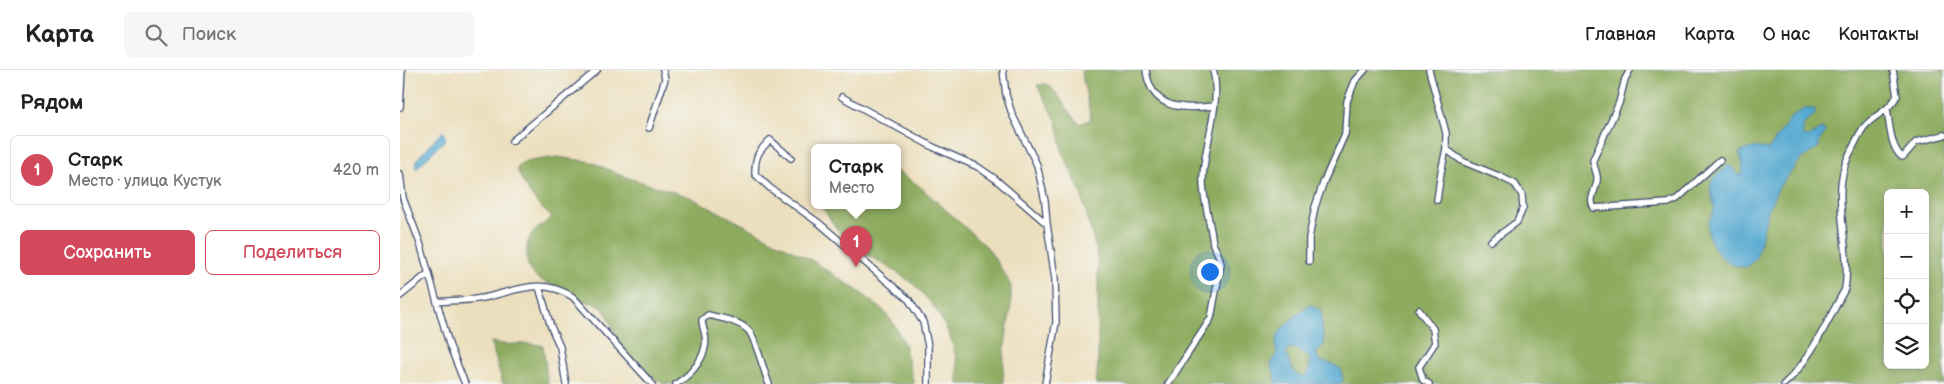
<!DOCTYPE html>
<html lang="ru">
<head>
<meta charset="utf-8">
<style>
	:root { --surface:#fff; --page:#f6f6f6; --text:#222; --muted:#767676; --line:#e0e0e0; --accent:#d1495b }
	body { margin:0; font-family:"Balsamiq Sans",sans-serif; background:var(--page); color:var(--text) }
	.controls { position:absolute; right:15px; bottom:15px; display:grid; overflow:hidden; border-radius:8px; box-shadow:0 2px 8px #0003 }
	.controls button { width:45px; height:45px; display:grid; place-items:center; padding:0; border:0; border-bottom:1px solid var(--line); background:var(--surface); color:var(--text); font:25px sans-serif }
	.you { position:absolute; left:809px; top:201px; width:18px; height:18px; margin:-12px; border:4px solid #fff; border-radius:50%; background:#1a73e8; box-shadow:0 0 0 8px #1a73e833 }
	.badge { display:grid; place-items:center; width:32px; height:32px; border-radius:50%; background:var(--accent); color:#fff; font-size:16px; font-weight:700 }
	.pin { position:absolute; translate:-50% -41px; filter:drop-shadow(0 1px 2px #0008) }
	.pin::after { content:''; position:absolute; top:26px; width:18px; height:15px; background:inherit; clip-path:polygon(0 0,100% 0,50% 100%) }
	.popup { position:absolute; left:411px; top:74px; width:90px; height:65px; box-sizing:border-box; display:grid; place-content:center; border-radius:8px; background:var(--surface); filter:drop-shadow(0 1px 4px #0005); font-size:16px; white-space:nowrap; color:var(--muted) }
	.popup b { font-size:19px; color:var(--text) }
	.popup::after { content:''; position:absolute; left:50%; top:100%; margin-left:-10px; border:10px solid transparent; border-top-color:var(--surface) }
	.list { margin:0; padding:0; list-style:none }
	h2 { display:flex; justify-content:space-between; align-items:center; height:65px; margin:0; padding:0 20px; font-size:21px }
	h2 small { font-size:16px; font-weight:400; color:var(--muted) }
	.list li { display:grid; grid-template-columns:32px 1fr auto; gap:15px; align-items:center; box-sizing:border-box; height:70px; margin:0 10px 10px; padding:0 10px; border:1px solid var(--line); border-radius:8px }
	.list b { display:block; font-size:19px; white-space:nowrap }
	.list p { margin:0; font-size:16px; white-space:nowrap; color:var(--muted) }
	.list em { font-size:16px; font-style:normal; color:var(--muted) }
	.actions { display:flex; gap:10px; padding:15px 20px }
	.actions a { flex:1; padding:11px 0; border:1px solid var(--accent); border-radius:8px; text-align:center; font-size:18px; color:var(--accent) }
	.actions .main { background:var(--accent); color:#fff }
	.icon { flex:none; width:28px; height:28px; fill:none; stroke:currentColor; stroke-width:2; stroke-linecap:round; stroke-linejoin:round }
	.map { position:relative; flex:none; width:1544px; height:314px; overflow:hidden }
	header { display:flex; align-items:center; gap:30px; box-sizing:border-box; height:70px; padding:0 25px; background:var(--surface); border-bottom:1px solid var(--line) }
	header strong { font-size:24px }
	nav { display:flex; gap:28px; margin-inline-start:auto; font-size:18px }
	.search { width:350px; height:45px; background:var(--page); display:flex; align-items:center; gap:12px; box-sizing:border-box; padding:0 18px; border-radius:8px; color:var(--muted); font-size:19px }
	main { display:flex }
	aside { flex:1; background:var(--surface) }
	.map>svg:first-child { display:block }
	.forest { fill:#8eac5e; stroke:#546e5e; fill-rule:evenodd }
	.water { fill:#54a9d0; stroke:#386c97; fill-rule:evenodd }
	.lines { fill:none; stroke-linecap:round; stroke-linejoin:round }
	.street-casing { stroke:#3a496c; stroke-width:8 }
	.street { stroke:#fff; stroke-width:5.5 }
</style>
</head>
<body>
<header>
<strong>Карта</strong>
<div class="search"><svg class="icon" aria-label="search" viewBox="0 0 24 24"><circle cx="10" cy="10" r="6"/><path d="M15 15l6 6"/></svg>Поиск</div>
<nav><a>Главная</a><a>Карта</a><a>О нас</a><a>Контакты</a></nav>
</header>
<main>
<aside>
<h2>Рядом<small></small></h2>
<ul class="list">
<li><span class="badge">1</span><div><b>Старк</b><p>Место · улица Кустук</p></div><em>420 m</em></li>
</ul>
<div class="actions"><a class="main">Сохранить</a><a>Поделиться</a></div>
</aside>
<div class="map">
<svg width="1544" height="314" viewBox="0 0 1544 314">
	<rect width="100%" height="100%" fill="#f6f6f2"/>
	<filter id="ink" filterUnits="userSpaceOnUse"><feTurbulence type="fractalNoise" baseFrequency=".02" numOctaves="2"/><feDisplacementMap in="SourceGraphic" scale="10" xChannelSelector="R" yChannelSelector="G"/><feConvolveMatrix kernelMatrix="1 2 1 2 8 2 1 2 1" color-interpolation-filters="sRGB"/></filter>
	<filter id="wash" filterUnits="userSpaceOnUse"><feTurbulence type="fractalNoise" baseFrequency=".0096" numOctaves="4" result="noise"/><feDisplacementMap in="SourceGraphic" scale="20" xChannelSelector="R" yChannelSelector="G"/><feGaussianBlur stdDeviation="1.12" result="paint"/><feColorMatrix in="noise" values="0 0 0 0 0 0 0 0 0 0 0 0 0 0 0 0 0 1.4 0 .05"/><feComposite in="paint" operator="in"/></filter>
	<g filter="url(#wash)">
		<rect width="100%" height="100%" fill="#ecdfbd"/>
		<!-- forest -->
		<path class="forest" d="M681,0H1544V314H696L698,292V197L696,179L681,123L663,84L657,52L637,15L647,14C661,25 667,41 680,54L691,49ZM1488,123H1525V295H1488Z
			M157,87L192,92L222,106L290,127L413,191L461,223L483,240L494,254L504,274L514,314H263C258,309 252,310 247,305C238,297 229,286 222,276C213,265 212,249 203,239C197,233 189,233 182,230C177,228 174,224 169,222C151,212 126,212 127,186C127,177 127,171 132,164C138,157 146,153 152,147C137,136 124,117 117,99L123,92Z
			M497,101L518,115L587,177L607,208L611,217V235L604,282L603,314H558C560,275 539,234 508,210C491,197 470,188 453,175C439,164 430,150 422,136H497Z
			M91,272C108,277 126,271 143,276L148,314H103Z"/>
		<!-- water -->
		<path class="water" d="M1404,39H1414L1416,43L1403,55V66L1408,67L1421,59L1426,61L1419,72V77L1401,89L1379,117L1369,137L1356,188L1347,197C1328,199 1307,176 1308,157C1308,151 1313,145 1314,139C1315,130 1308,121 1311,113C1313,106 1322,102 1327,96H1333L1337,105L1342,104L1343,95L1339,83C1349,77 1358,77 1369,79L1391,47Z
			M43,61L46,69L16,99L17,89Z
			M910,235L922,241L921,247L924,275L916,283L920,291L932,294L941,299L943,311L938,314H877L871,293L877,283C869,262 896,246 910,235ZM889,278L897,279L910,288V295L907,305L901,307L894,302L886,285Z"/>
	</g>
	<g filter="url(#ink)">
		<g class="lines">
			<defs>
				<path id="street" d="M603,0L606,25L612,44L637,95L645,131L647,154
					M746,0C751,39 781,40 814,36
					M1029,0L1046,63V79L1041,102L1037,130
					M1230,0L1225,9L1219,33L1193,90C1194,97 1196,101 1197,106C1199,117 1187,128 1194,138L1268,133L1277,129L1320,90
					M442,27L533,77L578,97L594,108L647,154L655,209L656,252L645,314
					M0,37L2,0
					M1487,40C1490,55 1490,77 1502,87L1504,86L1516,72L1544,65
					M249,58L265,9L263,0
					M112,71L197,0
					M1046,79L1062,91L1101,107L1115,114L1122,125L1123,138L1117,152L1091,171
					M391,88L370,70C358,82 355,86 355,104L370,118L419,153L509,230L523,252L528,276V314
					M0,104L3,128L20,173L49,274L65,314
					M909,191V168L915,137L924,111L945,64L947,31L955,11L965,0
					M139,217L151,257L160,277L166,314
					M0,226L29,203
					M37,232C52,230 69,231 83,228C117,221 140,206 173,227L252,314
					M1019,240L1033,259L1035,273L1019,297L1023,310L1029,314
					M276,314C292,304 309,285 305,265C304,259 302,256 302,250L308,245C321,248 340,251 349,261C356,270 364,302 369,314
					M768,314L811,248L821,194L818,184L813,174C811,155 802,126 803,108C804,75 822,33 813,0
					M1384,314C1409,293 1429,248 1445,219C1452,174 1429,126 1449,85C1454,76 1458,65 1464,57C1475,44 1488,42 1497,26L1493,0"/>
			</defs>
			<!-- street casing -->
			<use href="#street" class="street-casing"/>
			<!-- street -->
			<use href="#street" class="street"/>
		</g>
	</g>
</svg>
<div class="controls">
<button>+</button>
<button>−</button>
<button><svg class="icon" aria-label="locate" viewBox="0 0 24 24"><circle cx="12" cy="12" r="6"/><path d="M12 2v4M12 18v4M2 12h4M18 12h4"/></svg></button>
<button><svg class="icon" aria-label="layers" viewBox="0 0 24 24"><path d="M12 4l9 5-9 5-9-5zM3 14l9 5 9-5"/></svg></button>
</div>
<div class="you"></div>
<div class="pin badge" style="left:456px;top:197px">1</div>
<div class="popup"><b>Старк</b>Место</div>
</div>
</main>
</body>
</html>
